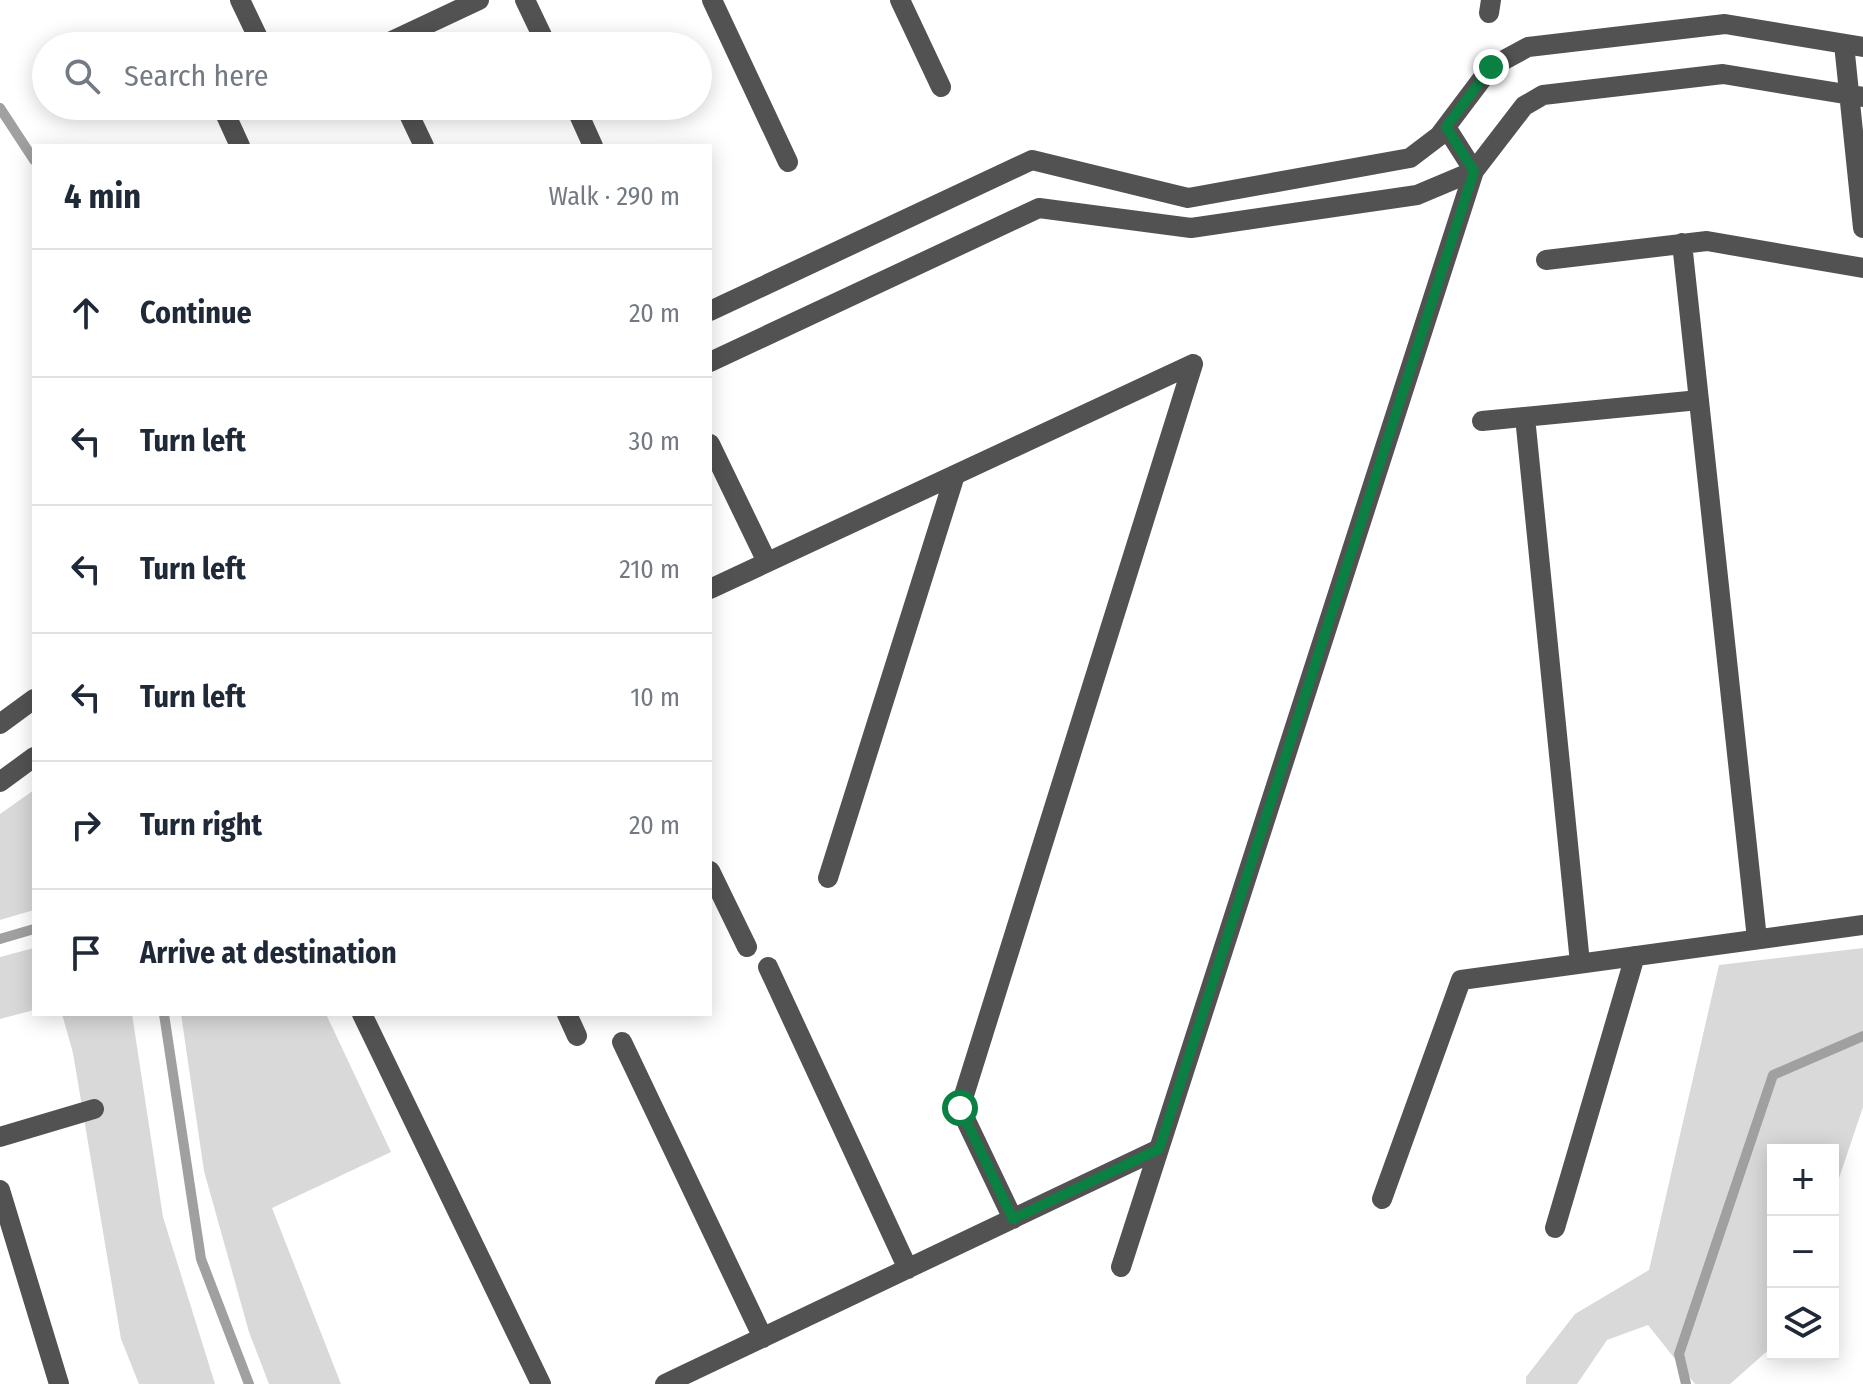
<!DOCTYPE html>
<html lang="en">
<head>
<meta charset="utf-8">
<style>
	:root { --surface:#fff; --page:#f6f6f7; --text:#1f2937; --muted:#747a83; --line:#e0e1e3 }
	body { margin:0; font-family:"Fira Sans Condensed",sans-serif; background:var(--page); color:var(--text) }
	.controls { position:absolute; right:24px; bottom:24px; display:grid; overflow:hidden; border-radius:0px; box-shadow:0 4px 20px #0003 }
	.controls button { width:72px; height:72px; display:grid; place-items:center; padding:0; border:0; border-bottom:2px solid var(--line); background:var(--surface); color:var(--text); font:40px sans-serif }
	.stop { position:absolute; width:24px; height:24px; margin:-18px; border:6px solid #0b8043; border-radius:50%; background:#fff }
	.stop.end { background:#0b8043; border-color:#fff; box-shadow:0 2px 8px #0008 }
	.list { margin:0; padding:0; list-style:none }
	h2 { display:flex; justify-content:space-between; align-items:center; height:104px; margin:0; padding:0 32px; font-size:34px }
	h2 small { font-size:26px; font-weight:400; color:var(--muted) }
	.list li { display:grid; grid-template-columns:52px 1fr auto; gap:24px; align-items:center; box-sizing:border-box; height:128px; padding:0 32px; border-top:2px solid var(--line) }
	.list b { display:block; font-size:30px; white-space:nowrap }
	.list em { font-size:26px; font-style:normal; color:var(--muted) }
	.icon { flex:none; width:44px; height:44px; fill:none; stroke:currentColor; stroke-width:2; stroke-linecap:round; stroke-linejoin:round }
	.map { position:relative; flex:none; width:1863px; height:1384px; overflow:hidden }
	.search { position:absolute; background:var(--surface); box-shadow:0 4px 20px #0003; left:32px; top:32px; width:680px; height:88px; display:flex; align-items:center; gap:20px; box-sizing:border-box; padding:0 28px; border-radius:44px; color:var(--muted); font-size:30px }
	.panel { position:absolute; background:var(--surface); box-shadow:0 4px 20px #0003; left:32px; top:144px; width:680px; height:872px; border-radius:0px }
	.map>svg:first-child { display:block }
	.green { fill:#d9d9d9 }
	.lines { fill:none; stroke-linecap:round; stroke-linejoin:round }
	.stream { stroke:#a0a0a0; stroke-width:10 }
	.minor { stroke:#525252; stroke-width:20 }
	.route { stroke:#0b8043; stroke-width:10 }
</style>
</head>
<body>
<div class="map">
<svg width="1863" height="1384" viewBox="0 0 1863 1384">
	<rect width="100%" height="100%" fill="#fff"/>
	<!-- green -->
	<path class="green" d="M34,790V910L0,920V814Z
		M34,948V1010L0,1019V957Z
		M1863,948V1107L1833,1196V1150H1773V1346L1730,1384H1695L1648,1325L1607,1340L1577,1384H1526V1377L1575,1314L1649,1270L1719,965Z
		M62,1014H132L163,1217L215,1384H139L121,1339L73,1053Z
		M181,1014H326L391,1152L272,1208L341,1384H269L249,1332L204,1171Z"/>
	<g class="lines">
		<!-- stream -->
		<path class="stream" d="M0,108L34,160
			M0,939L34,929
			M164,1014L201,1259L249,1384
			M1686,1384L1679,1354L1773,1075L1863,1036"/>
		<!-- minor -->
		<path class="minor" d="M240,0L262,46
			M525,0L547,46
			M712,0L788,162
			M900,0L941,87
			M1489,13L1491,0
			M1844,44L1863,228
			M381,46L479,0
			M235,106L224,111L240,146
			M405,106L424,146
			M575,106L593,146
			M1682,243L1757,939
			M1546,260L1707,241L1863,268
			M710,311L1032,160L1188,198L1410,158L1439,136L1491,67L1528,47L1725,24L1863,47
			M710,362L1039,208L1191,228L1417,195L1474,171L1524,106L1543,95L1723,74L1863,97
			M1525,417L1580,963
			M1482,421L1699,400
			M710,444L767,562
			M710,589L1193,364
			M0,724L34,699
			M0,782L34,757
			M710,871L747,947
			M828,878L955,475
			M768,967L908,1269
			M362,1014L541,1384
			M567,1014L577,1036
			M622,1042L763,1338
			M0,1137L94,1109
			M0,1190L59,1384
			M1382,1199L1461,980L1863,925
			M1013,1219L960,1108L1193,364
			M1555,1228L1635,956
			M1121,1267L1474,171L1446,127
			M665,1384L1159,1149"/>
	</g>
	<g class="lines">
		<!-- route -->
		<path class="route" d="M960,1108L1013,1219L1159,1149L1474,171L1446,127L1491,67"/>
	</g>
</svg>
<div class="controls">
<button>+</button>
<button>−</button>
<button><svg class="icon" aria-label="layers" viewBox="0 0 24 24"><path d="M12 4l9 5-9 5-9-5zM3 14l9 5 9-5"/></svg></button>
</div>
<div class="stop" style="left:960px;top:1108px"></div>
<div class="stop end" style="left:1491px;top:67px"></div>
<div class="search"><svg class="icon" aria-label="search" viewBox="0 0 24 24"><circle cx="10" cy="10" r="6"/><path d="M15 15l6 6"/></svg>Search here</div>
<section class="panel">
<h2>4 min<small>Walk · 290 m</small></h2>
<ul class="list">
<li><svg class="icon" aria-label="ahead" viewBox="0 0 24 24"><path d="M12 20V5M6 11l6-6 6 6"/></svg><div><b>Continue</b></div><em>20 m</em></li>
<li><svg class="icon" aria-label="left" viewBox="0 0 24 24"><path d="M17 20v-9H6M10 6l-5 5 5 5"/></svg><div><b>Turn left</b></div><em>30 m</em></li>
<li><svg class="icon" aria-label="left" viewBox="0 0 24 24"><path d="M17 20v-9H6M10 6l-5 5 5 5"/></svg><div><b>Turn left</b></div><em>210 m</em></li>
<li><svg class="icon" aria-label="left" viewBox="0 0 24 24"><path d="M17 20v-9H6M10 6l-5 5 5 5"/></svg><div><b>Turn left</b></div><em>10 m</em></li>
<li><svg class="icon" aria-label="right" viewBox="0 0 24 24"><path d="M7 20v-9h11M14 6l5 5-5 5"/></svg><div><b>Turn right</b></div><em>20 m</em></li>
<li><svg class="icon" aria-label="arrive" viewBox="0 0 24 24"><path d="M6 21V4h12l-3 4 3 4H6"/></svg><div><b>Arrive at destination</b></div></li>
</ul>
</section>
</div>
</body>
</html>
